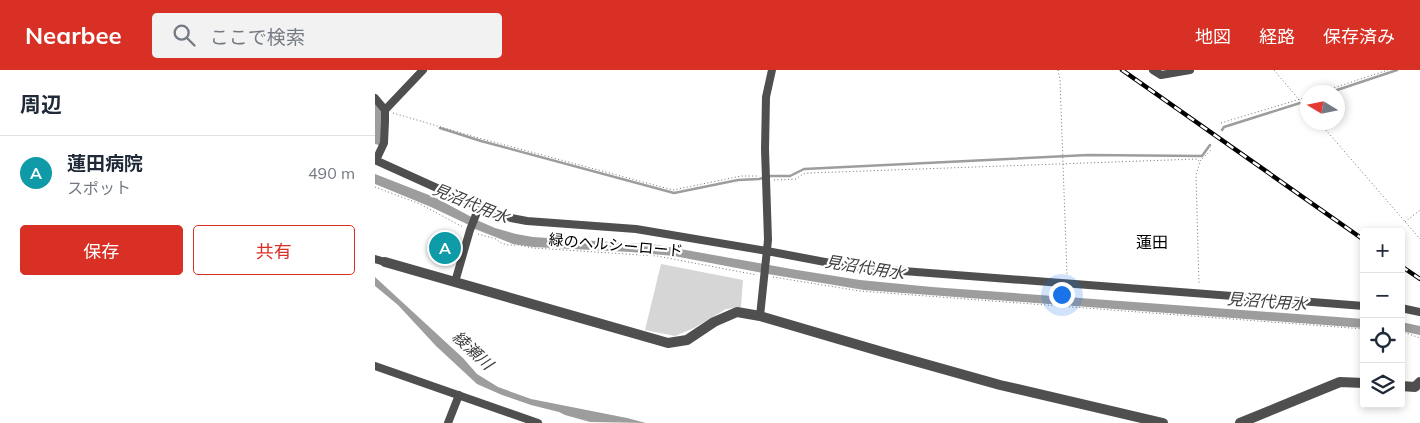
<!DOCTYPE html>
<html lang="ja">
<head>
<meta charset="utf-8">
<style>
	:root { --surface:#fff; --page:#f2f2f3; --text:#1f2937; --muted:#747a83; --line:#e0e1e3; --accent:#d93025 }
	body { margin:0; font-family:Mulish,"Noto Sans JP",sans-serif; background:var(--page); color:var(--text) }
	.controls { position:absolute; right:15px; bottom:15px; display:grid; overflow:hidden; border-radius:5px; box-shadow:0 2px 8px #0003 }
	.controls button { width:45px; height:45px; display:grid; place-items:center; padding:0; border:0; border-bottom:1px solid var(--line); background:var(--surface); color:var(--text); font:25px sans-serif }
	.compass { position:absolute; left:925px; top:15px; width:45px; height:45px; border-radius:50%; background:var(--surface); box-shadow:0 2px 8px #0003; rotate:280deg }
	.you { position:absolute; left:686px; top:224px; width:18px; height:18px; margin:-12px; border:4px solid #fff; border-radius:50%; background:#1a73e8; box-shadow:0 0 0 8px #1a73e833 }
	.badge { display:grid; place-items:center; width:32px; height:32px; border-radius:50%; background:var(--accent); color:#fff; font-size:16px; font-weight:700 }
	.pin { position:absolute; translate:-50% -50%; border:2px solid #fff; box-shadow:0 1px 5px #0006 }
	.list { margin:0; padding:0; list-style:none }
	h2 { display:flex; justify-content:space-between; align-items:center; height:65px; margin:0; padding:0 20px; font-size:21px }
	h2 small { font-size:16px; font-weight:400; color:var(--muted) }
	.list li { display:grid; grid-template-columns:32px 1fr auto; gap:15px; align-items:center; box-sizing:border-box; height:75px; padding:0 20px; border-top:1px solid var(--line) }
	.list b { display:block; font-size:19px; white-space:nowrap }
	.list p { margin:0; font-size:16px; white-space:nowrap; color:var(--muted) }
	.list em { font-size:16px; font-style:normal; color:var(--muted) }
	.actions { display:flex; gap:10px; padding:15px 20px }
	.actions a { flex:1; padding:11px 0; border:1px solid var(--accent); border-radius:5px; text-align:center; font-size:18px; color:var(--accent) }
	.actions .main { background:var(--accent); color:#fff }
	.icon { flex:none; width:28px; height:28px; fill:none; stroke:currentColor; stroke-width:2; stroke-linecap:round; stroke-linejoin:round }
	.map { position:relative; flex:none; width:1045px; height:353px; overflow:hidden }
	header { display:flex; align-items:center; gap:30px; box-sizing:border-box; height:70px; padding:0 25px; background:var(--accent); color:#fff }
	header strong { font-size:24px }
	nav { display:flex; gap:28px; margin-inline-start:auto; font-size:18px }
	.search { width:350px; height:45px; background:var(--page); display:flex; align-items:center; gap:12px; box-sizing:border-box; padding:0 18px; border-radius:5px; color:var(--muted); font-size:19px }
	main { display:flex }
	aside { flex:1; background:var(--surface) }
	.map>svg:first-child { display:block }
	.green { fill:#d6d6d6 }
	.water { fill:#9d9d9d }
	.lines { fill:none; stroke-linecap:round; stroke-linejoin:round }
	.stream { stroke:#9d9d9d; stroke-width:2.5 }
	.path { stroke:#717171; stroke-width:1; stroke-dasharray:1 2.5; stroke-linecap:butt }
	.minor { stroke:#4f4f4f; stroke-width:8 }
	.tertiary { stroke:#4f4f4f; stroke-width:10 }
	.rail-casing { stroke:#000; stroke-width:4.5 }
	.rail { stroke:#fff; stroke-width:2.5; stroke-dasharray:8; stroke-linecap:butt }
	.labels { text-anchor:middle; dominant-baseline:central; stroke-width:4.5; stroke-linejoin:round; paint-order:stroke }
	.street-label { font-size:15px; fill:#000; stroke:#fff }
	.water-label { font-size:16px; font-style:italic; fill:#3e3e3e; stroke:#fff }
	.neighbourhood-label { font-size:16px; fill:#000; stroke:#fff }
</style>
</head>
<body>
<header>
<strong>Nearbee</strong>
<div class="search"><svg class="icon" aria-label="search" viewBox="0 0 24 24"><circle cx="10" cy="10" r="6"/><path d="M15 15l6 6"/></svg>ここで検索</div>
<nav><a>地図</a><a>経路</a><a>保存済み</a></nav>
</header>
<main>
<aside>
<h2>周辺<small></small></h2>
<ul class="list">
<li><span class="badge" style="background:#0f9aa8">A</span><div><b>蓮田病院</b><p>スポット</p></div><em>490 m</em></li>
</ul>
<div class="actions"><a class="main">保存</a><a>共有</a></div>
</aside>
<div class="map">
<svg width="1045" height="353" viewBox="0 0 1045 353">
	<rect width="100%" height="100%" fill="#fff"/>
	<!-- green -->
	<path class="green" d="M286,194L368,210L366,237L351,239L319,258L300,266L270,260Z"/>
	<!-- water -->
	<path class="water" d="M0,32L7,42L6,72L4,75L0,74Z
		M0,104L59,127L104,151L120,158L141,164L158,167L283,175L422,200L485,210L557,217L989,249V258L489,220L393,204L299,186L256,182L158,177L138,174L100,159L94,155L56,137L0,114Z
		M0,207L88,288L102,304L123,317L156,329L252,348L271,353L215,352L190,345L184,342L156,335L127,325L102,314L61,276L23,235L0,216Z
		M1026,252L1045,256V265L1026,261Z"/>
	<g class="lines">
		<!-- stream -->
		<path class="stream" d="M956,22L1022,0
			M65,58L106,71L299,123L363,110L384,109L395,106H415L429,99L713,85L827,86L835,75
			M847,60L849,57L925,33"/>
		<!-- path -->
		<path class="path" d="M683,0L685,10L692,205
			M899,0L932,39
			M946,22L1013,0
			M18,43L100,67L298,120L366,106H382
			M944,52L1045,169
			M846,53L932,27
			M825,91L836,80
			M399,110L421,109L428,104L434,103L822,89L825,92L821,105L824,215
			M0,117L45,134L88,157
			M1030,152L1045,140
			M103,164L121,169L126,173L133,175H143L158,178L282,186L382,205
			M398,207L485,221L989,259
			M1026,262L1031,263L1045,268"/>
		<!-- minor -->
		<path class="minor" d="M778,0L786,5L815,0
			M0,28L10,40V51L9,73L1,90
			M10,40L48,0
			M0,90L104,137L136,148L152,151L261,159L392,181L466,195L489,198L989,236
			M0,189L10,192
			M80,212L95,160L104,137
			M1026,238L1045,242
			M385,246L393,170L390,79L391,27L397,0
			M0,296L163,353
			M73,353L84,325"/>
		<!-- tertiary -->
		<path class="tertiary" d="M10,192L293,273L312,270L339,252L362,242L385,246L511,283L625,315L788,353
			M1026,316L1040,317L1045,312
			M865,353L965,312L989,313"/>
		<defs>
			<path id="rail" d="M747,0L989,170
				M1026,196L1045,209"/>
		</defs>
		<!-- rail casing -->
		<use href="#rail" class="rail-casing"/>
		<!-- rail -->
		<use href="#rail" class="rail"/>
	</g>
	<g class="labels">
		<!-- street labels -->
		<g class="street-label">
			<text transform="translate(241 175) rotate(5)">緑のヘルシーロード</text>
		</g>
		<!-- water labels -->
		<g class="water-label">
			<text transform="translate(96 133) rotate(22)">見沼代用水</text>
			<text transform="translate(490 197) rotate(9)">見沼代用水</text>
			<text transform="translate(892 231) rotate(4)">見沼代用水</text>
			<text transform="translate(98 280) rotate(43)">綾瀬川</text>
		</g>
		<!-- neighbourhood labels -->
		<g class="neighbourhood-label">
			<text x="777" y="172">蓮田</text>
		</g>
	</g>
</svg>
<div class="controls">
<button>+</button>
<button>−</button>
<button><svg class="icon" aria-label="locate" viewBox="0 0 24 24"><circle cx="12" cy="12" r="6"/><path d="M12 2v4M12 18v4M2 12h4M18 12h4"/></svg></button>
<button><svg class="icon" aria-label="layers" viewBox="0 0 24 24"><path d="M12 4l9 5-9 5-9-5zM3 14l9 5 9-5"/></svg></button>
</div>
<svg class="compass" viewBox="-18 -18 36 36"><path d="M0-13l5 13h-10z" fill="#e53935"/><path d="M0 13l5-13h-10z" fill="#747a83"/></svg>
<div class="you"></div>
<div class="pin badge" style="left:70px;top:178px;background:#0f9aa8">A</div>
</div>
</main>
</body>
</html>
